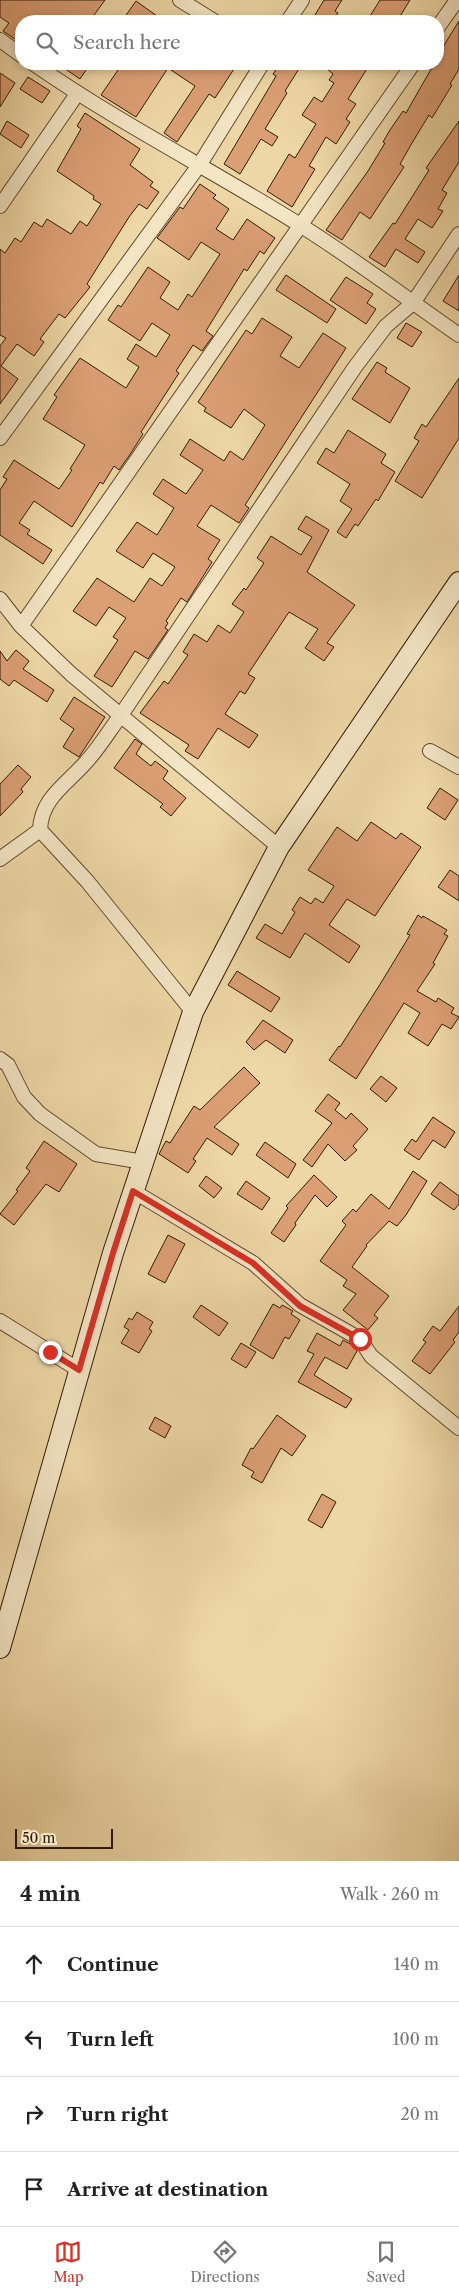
<!DOCTYPE html>
<html lang="en">
<head>
<meta charset="utf-8">
<style>
	:root { --surface:#fff; --page:#f2f2f2; --text:#222; --muted:#767676; --line:#e0e0e0; --accent:#d93025 }
	body { margin:0; font-family:"Libre Caslon Text",serif; background:var(--page); color:var(--text) }
	.scale { position:absolute; left:15px; bottom:12px; width:98px; box-sizing:border-box; padding-left:5px; border:2px solid #331b02; border-top:0; font-size:14px; line-height:18px; white-space:nowrap; color:#331b02; -webkit-text-stroke:4px #f4e5c5; paint-order:stroke }
	.stop { position:absolute; width:15px; height:15px; margin:-11px; border:4px solid #d93025; border-radius:50%; background:#fff }
	.stop.end { background:#d93025; border-color:#fff; box-shadow:0 1px 5px #0008 }
	.list { margin:0; padding:0; list-style:none }
	h2 { display:flex; justify-content:space-between; align-items:center; height:65px; margin:0; padding:0 20px; font-size:21px }
	h2 small { font-size:16px; font-weight:400; color:var(--muted) }
	.list li { display:grid; grid-template-columns:32px 1fr auto; gap:15px; align-items:center; box-sizing:border-box; height:75px; padding:0 20px; border-top:1px solid var(--line) }
	.list b { display:block; font-size:19px; white-space:nowrap }
	.list em { font-size:16px; font-style:normal; color:var(--muted) }
	.icon { flex:none; width:28px; height:28px; fill:none; stroke:currentColor; stroke-width:2; stroke-linecap:round; stroke-linejoin:round }
	.map { position:relative; flex:none; width:459px; height:1861px; overflow:hidden }
	.search { position:absolute; background:var(--surface); box-shadow:0 2px 8px #0003; left:15px; right:15px; top:15px; height:55px; display:flex; align-items:center; gap:12px; box-sizing:border-box; padding:0 18px; border-radius:20px; color:var(--muted); font-size:19px }
	.sheet { height:365px; background:var(--surface) }
	nav { display:flex; justify-content:space-around; align-items:center; box-sizing:border-box; height:70px; border-top:1px solid var(--line); background:var(--surface); font-size:14px; color:var(--muted) }
	nav a { display:grid; justify-items:center; gap:2px }
	nav .on { color:var(--accent) }
	.map>svg:first-child { display:block }
	.building { fill:#db9f74; stroke:#331b02 }
	.lines { fill:none; stroke-linecap:round; stroke-linejoin:round }
	.street-casing { stroke:#624a2b; stroke-width:16 }
	.secondary-casing { stroke:#331b02; stroke-width:22 }
	.street { stroke:#f4e5c5; stroke-width:14 }
	.secondary { stroke:#f4e5c5; stroke-width:20 }
	.route { stroke:#d93025; stroke-width:6 }
</style>
</head>
<body>
<div class="map">
<svg width="459" height="1861" viewBox="0 0 459 1861">
	<rect width="100%" height="100%" fill="#eed7a6"/>
	<filter id="stains"><feTurbulence type="fractalNoise" baseFrequency=".004" numOctaves="4"/><feColorMatrix values="0 0 0 0 .2 0 0 0 0 .09 0 0 0 0 .02 0 0 0 .5 -.17"/></filter>
	<radialGradient id="worn" r=".72"><stop offset=".6" stop-color="#630" stop-opacity="0"/><stop offset="1" stop-color="#630" stop-opacity=".3"/></radialGradient>
	<!-- building -->
	<path class="building" d="M0,0H105L94,15L105,21H21V43L3,31L9,23L0,17Z
		M324,0H342L335,11L338,13L332,21H325L315,15Z
		M380,0H410L397,21H367Z
		M136,1L164,21H122Z
		M459,21V69L450,84L452,85L432,118L429,115L412,143L400,164L404,167L370,219L360,212L342,240L326,230L368,171L385,143L383,142L390,130L403,111L406,113L434,64H438V55Z
		M58,64H90L80,79Z
		M122,64H225L234,69L215,98L209,94L177,142L164,133L195,86L168,68L136,117L101,95Z
		M280,64H302L285,91L287,93L265,129L278,137L272,146L261,139L240,174L224,164L276,76L273,74Z
		M321,64H370L348,99L356,104L346,119L350,122L336,144L326,137L309,166L315,169L292,207L267,191L289,154L295,158L316,124L302,115L314,97L322,102L334,83L329,80L333,74Z
		M0,73L15,83L0,107Z
		M28,77L50,91L42,103L20,89Z
		M85,113L140,149L130,165L153,182L150,186L159,192L147,209L139,204L129,217L87,284L90,287L65,318L59,314L40,339L44,342L34,356L17,344L1,366L18,379L0,404V346L6,338L0,335V249L5,253L15,238L21,242L34,222L42,227L47,219L71,234L80,221L87,226L101,204L93,199L94,196L57,171L81,129L77,126Z
		M7,121L29,135L21,148L0,134Z
		M459,121V162L442,190L447,193L438,209L443,211L432,228L418,219L405,239L425,252L418,263L396,249L385,267L369,257L393,223L395,224L429,170L426,168Z
		M200,184L216,195L213,198L229,209L216,229L233,240L247,219L275,238L264,254L260,251L247,271L244,269L206,331L213,336L202,351L193,345L176,371L179,373L141,432L143,434L131,453L119,470L114,466L103,484L100,482L72,527L34,501L19,523L30,530L27,534L52,550L43,564L0,535V490L7,479L3,477L14,460L59,489L72,470L70,469L85,445L43,419L57,397L54,395L80,358L126,388L139,367L127,359L136,344L156,357L170,335L152,323L140,341L108,320L118,305L121,307L148,267L170,282L160,298L178,310L188,294L192,297L220,254L201,242L189,260L157,238L180,207L183,209Z
		M286,275L336,309L327,323L276,290Z
		M459,275V311L443,301Z
		M346,277L373,294L367,303L376,309L366,324L330,300Z
		M262,318L292,337L280,356L299,368L323,333L346,348L245,505L249,508L239,523L211,505L197,526L220,540L208,559L212,562L187,602L181,598L166,621L168,623L165,628L168,630L148,659L135,651L112,687L94,676L118,640L113,637L126,618L109,607L96,626L73,611L97,578L134,602L150,578L162,586L175,567L153,553L143,568L116,551L137,522L157,535L174,508L153,494L163,479L186,494L203,470L180,455L190,439L224,461L230,451L243,460L265,425L244,409L231,428L204,411L206,408L198,402L246,330L252,334Z
		M406,323L422,332L412,347L397,338Z
		M377,362L387,368L385,372L410,388L390,423L352,399Z
		M459,378V438L422,498L395,481L419,441L414,438L422,424L426,427Z
		M348,430L386,454L381,463L395,472L378,501L376,499L358,526L355,524L346,538L337,532L352,509L340,501L350,484L317,463L326,448L334,453Z
		M306,516L329,530L307,572L355,605L327,643L334,647L324,661L305,648L318,629L289,612L248,674L255,678L245,694L240,691L225,714L258,735L249,748L218,728L198,759L185,751L189,745L140,713L164,681L168,684L188,655L183,652L194,634L207,642L218,625L230,633L244,612L232,604L244,588L246,590L264,563L257,558L271,536L301,555L312,537L298,529Z
		M16,650L29,661L23,669L54,690L47,702L14,680L9,686L0,679V651L7,661Z
		M74,697L105,717L79,757L63,747L74,729L60,719Z
		M135,739L142,744L136,754L151,766L155,761L168,771L163,779L186,798L171,816L160,807L163,804L114,768Z
		M18,765L31,777L21,789L23,792L0,816V784Z
		M440,788L458,800L445,820L427,808Z
		M371,822L396,839L401,833L421,847L375,916L347,899L329,925L360,946L349,963L305,933L290,958L256,938L265,924L282,934L295,912L292,910L300,897L311,904L315,898L323,903L334,886L308,870L337,827L357,841Z
		M450,870L459,876V901L438,887Z
		M418,915L422,918L423,916L447,930L444,934L448,936L433,963L435,964L417,991L436,1002L438,998L454,1008L451,1013L459,1017L451,1029L442,1024L428,1046L408,1033L420,1013L404,1003L356,1079L329,1060L339,1046L340,1047L379,986L410,935L407,934Z
		M237,971L280,998L271,1012L228,985Z
		M263,1020L293,1040L285,1053L266,1040L254,1050L246,1042Z
		M244,1067L260,1083L214,1127L239,1144L232,1155L207,1138L193,1159L196,1161L188,1173L159,1154L166,1141L170,1143L194,1106L200,1110Z
		M381,1076L397,1088L386,1102L370,1089Z
		M328,1094L340,1103L335,1110L346,1119L351,1113L368,1129L353,1146L357,1150L345,1161L328,1144L312,1167L303,1160L332,1123L315,1111Z
		M433,1117L455,1132L445,1148L433,1140L419,1160L404,1150L412,1139L416,1142Z
		M44,1141L77,1164L59,1192L46,1184L14,1225L0,1214L18,1191L16,1190L30,1171L26,1168Z
		M265,1142L296,1164L288,1178L256,1155Z
		M413,1171L427,1181L406,1215L397,1226L389,1221L366,1245L367,1246L352,1267L389,1296L374,1315L378,1318L368,1330L343,1310L356,1294L343,1286L347,1280L320,1261L346,1225L342,1221L353,1209L356,1212L371,1194L389,1209Z
		M314,1175L337,1197L327,1207L315,1195L295,1223L296,1225L284,1242L271,1233L288,1208L286,1206Z
		M206,1176L222,1188L214,1198L199,1186Z
		M246,1181L270,1198L262,1210L237,1194Z
		M440,1182L459,1196V1204L454,1210L431,1194Z
		M168,1235L185,1244L165,1283L148,1274Z
		M273,1304L280,1308L282,1305L293,1311L291,1314L300,1320L289,1339L285,1337L273,1359L250,1345Z
		M201,1305L228,1323L219,1336L193,1317Z
		M459,1306V1332L453,1340L455,1342L430,1374L412,1361L426,1342L423,1340L433,1326L440,1331Z
		M137,1312L153,1322L149,1329L152,1331L139,1353L121,1343L129,1330L124,1327L129,1318L132,1320Z
		M317,1333L340,1346L343,1340L354,1346L357,1351L347,1369L325,1357L314,1375L352,1399L346,1408L298,1382L314,1354L307,1351Z
		M241,1343L256,1352L246,1368L231,1359Z
		M277,1415L306,1436L292,1456L281,1448L262,1483L251,1477L254,1472L242,1465L251,1448L253,1449Z
		M155,1417L171,1426L165,1438L149,1429Z
		M322,1494L336,1502L322,1528L308,1520Z"/>
	<g class="lines">
		<defs>
			<path id="street" d="M180,0L214,21
				M288,21L302,0
				M438,27L457,0
				M0,40L21,55
				M34,64C119,123 212,170 300,225C354,259 406,298 459,335
				M0,206L77,94
				M0,438L200,164L262,64
				M0,599L21,626L71,674L279,847
				M21,626L413,64
				M430,751L459,767
				M0,859L40,830
				M193,1012L87,881L40,830C41,798 67,784 86,762C99,748 109,731 121,715L355,367L386,326L413,303L459,234
				M0,1059L8,1065L24,1097L40,1114L96,1154L143,1162
				M133,1191L253,1263L300,1305L360,1339L371,1356L459,1428
				M0,1321L79,1370"/>
			<path id="secondary" d="M0,1648L113,1253L193,1012L279,847L459,582"/>
		</defs>
		<!-- street casing -->
		<use href="#street" class="street-casing"/>
		<!-- secondary casing -->
		<use href="#secondary" class="secondary-casing"/>
		<!-- street -->
		<use href="#street" class="street"/>
		<!-- secondary -->
		<use href="#secondary" class="secondary"/>
	</g>
	<g class="lines">
		<!-- route -->
		<path class="route" d="M50,1352L79,1370L113,1253L133,1191L253,1263L300,1306L360,1339"/>
	</g>
	<rect width="100%" height="100%" filter="url(#stains)"/>
	<rect width="100%" height="100%" fill="url(#worn)"/>
</svg>
<div class="scale">50 m</div>
<div class="stop" style="left:360px;top:1339px"></div>
<div class="stop end" style="left:50px;top:1352px"></div>
<div class="search"><svg class="icon" aria-label="search" viewBox="0 0 24 24"><circle cx="10" cy="10" r="6"/><path d="M15 15l6 6"/></svg>Search here</div>
</div>
<section class="sheet">
<h2>4 min<small>Walk · 260 m</small></h2>
<ul class="list">
<li><svg class="icon" aria-label="ahead" viewBox="0 0 24 24"><path d="M12 20V5M6 11l6-6 6 6"/></svg><div><b>Continue</b></div><em>140 m</em></li>
<li><svg class="icon" aria-label="left" viewBox="0 0 24 24"><path d="M17 20v-9H6M10 6l-5 5 5 5"/></svg><div><b>Turn left</b></div><em>100 m</em></li>
<li><svg class="icon" aria-label="right" viewBox="0 0 24 24"><path d="M7 20v-9h11M14 6l5 5-5 5"/></svg><div><b>Turn right</b></div><em>20 m</em></li>
<li><svg class="icon" aria-label="arrive" viewBox="0 0 24 24"><path d="M6 21V4h12l-3 4 3 4H6"/></svg><div><b>Arrive at destination</b></div></li>
</ul>
</section>
<nav>
<a class="on"><svg class="icon" aria-label="map" viewBox="0 0 24 24"><path d="M3 6l6-2 6 2 6-2v14l-6 2-6-2-6 2zM9 4v14M15 6v14"/></svg>Map</a>
<a><svg class="icon" aria-label="directions" viewBox="0 0 24 24"><path d="M12 3l9 9-9 9-9-9zM9 14v-3h6M13 9l2 2-2 2"/></svg>Directions</a>
<a><svg class="icon" aria-label="saved" viewBox="0 0 24 24"><path d="M7 4h10v16l-5-4-5 4z"/></svg>Saved</a>
</nav>
</body>
</html>
